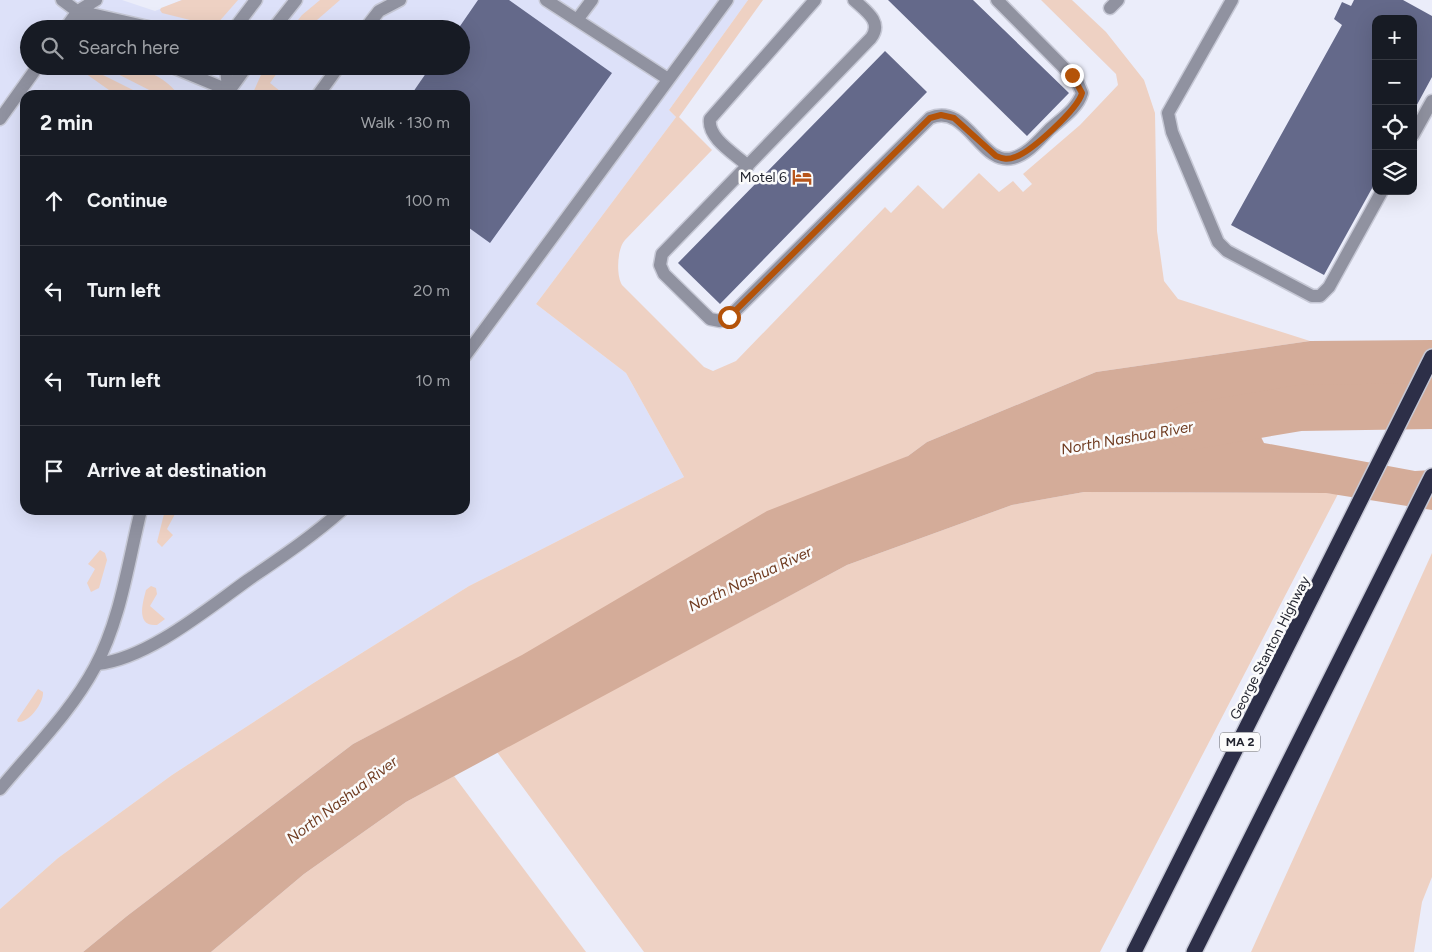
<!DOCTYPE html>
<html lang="en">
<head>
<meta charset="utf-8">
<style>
	:root { --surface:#171b24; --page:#242831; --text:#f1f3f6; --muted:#9ea1a6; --line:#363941 }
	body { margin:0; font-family:Figtree,sans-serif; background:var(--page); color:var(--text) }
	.controls { position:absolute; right:15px; top:15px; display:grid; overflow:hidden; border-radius:10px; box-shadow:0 5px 20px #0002 }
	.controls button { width:45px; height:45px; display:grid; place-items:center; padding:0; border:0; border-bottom:1px solid var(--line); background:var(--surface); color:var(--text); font:25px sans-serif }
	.stop { position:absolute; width:15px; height:15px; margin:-11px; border:4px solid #b45309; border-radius:50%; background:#fff }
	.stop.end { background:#b45309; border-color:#fff; box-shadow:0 1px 5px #0008 }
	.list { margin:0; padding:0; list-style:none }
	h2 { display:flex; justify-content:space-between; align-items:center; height:65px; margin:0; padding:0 20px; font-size:21px }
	h2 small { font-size:16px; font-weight:400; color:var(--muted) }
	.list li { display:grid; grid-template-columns:32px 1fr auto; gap:15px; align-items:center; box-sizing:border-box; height:90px; padding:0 20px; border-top:1px solid var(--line) }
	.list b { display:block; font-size:19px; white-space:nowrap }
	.list em { font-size:16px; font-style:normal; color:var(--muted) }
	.icon { flex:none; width:28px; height:28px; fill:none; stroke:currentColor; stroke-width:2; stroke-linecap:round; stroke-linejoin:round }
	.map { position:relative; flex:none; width:1432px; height:952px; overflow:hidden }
	.search { position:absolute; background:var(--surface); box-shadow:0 5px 20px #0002; left:20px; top:20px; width:450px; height:55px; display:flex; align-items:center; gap:12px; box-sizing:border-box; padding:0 18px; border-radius:28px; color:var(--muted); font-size:19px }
	.panel { position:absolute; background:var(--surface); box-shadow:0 5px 20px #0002; left:20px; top:90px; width:450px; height:425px; border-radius:15px }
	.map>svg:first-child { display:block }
	.built { fill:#dde1f9; fill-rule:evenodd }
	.green { fill:#eed1c3 }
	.water { fill:#d4ac99 }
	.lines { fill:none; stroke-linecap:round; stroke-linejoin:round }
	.river { stroke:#d4ac99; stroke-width:46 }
	.building { fill:#64698a }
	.service-casing { stroke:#c6c8d5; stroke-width:15 }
	.tertiary-casing { stroke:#c6c8d5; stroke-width:15 }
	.motorway-casing { stroke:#c6c8d5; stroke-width:18 }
	.service { stroke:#9092a0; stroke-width:12 }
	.tertiary { stroke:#9092a0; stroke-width:12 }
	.motorway { stroke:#2d2f48; stroke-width:15 }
	.route { stroke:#b45309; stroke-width:6 }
	.labels { text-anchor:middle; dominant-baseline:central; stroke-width:5; stroke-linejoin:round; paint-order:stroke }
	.shield { fill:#fbfbfb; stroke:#61626a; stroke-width:1 }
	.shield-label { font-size:12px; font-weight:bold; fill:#1f212c }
	.poi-label { font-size:14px; fill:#1f212c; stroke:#fbfbfb; text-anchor:end }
	.street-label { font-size:14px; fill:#1f212c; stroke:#fbfbfb }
	.water-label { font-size:15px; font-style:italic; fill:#6f3b20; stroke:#fbfbfb }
</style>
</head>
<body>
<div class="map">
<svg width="1432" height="952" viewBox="0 0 1432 952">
	<rect width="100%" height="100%" fill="#ebedfa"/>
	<!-- built -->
	<path class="built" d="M0,0H122L155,11L182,0H748L669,110L676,117L536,304L626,373L684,477L469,586L312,684L172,775L58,858L0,909ZM29,29H461V66H29ZM25,95H465V510H25Z"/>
	<!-- green -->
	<path class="green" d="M182,0H238L217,24L210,25L162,13L160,10L161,8Z
		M320,0H340L317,20L325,29H291L302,15Z
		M748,0H763L679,117L712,150L625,240C617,249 616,275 622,285L704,367L713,371L736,361L885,207L891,213L918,185L943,209L979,173L999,192L1013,181L1023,192L1032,184L1023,174L1080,125L1118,85L1116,74L1041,0H1072L1106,32L1144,80L1155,113L1157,231L1164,281L1178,299L1310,341L1096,372L927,442L908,456L353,744L127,916L83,952H0V909L58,858L172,775L312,684L469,586L684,477L626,373L536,304L676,117L669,110Z
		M75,66H85L143,95H116Z
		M102,66C133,66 158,69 179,95H159Z
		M265,66H282L270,83L285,95H252Z
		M1084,492L1326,493L1338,494L1100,952H644L497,752L847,565L1012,505Z
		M165,510H173L175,514L167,529L173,535L162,547L157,542Z
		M100,550L105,553L107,560L99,588L91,592L87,583L95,569L88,564Z
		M1432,553V877L1422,902L1414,952H1251Z
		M151,586L156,588L157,594L150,606L165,619L157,625C135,627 143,602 146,590Z
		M38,689L43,692C44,703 29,723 18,722L17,720Z
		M454,776L586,952H211L304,874L406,802Z"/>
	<!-- water -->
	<path class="water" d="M1432,340V387L1299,398L1248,411L1264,443L1415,471L1432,470V510L1326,493L1084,492L1012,505L847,565L406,802L304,874L211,952H83L127,916L353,744L522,655L767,511L908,456L927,442L1096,372L1310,341Z"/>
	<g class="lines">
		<!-- river -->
		<path class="river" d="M1189,427L1299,408L1432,406"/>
	</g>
	<!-- building -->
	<path class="building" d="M478,0H509L612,73L490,243L465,225V95H411L431,66H461V29H458Z
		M888,0H973L1069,93L1027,136Z
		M1354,0H1403L1432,16V77L1413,112V19H1376V181L1324,275L1231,225L1342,25L1334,19L1342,2L1351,6Z
		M885,51L927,92L720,304L678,263Z"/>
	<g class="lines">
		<defs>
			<path id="service" d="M62,0L101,29
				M546,0L668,79
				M854,0C866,11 883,22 871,38L662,254L660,265L664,274L710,319L720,321L729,317L930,118C967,102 981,167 1013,158C1028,154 1039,140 1049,130C1061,119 1078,108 1082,93L1077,81L997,0
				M1232,0L1168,113L1172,132L1218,242L1227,251L1312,296H1320L1329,287L1382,191
				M1110,8L1118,0
				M78,11L157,29
				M577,20L592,0
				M65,29L78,11L96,0
				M365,29L379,11L400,0
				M170,66L228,90
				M318,95L339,66
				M0,119L38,66
				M1413,135L1432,101
				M748,166C735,154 707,138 710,119L815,0
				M465,356L727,0
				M97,664C147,659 206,610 248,580C280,558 313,536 342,510"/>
			<path id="tertiary" d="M234,29L256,0
				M273,29L296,0
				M226,66L228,90
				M226,95L247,66
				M0,789C33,749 71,712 95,667C121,619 128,562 141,510"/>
			<path id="motorway" d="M1134,952L1432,357
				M1194,952L1432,476"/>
		</defs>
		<!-- service casing -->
		<use href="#service" class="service-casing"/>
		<!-- tertiary casing -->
		<use href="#tertiary" class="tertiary-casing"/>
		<!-- motorway casing -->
		<use href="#motorway" class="motorway-casing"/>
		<!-- service -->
		<use href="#service" class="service"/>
		<!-- tertiary -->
		<use href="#tertiary" class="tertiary"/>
		<!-- motorway -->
		<use href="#motorway" class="motorway"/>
	</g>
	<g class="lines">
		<!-- route -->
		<path class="route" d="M729,317L930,118L941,115L954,118L996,156C1003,159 1008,160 1015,157C1031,152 1078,109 1082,93L1072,75"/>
	</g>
	<!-- icons -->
	<defs>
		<symbol id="hotel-bare" viewBox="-9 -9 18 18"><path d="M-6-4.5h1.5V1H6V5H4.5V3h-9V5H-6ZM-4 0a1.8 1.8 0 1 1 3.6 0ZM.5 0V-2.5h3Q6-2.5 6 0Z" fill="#b7551b" stroke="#fbfbfb" stroke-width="2.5" paint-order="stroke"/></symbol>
	</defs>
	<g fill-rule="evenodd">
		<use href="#hotel-bare" x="788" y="163" width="28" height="28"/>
	</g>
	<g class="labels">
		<!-- shield labels -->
		<rect class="shield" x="1220" y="732.5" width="40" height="19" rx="4"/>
		<g class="shield-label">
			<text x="1240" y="742">MA 2</text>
		</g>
		<!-- poi labels -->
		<g class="poi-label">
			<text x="787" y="177">Motel 6</text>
		</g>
		<!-- street labels -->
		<g class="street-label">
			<text transform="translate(1270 648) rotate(-63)">George Stanton Highway</text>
		</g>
		<!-- water labels -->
		<g class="water-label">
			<text transform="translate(1127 438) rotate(-10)">North Nashua River</text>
			<text transform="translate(750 579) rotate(-25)">North Nashua River</text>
			<text transform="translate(342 800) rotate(-37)">North Nashua River</text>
		</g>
	</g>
</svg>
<div class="controls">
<button>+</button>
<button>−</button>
<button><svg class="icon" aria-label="locate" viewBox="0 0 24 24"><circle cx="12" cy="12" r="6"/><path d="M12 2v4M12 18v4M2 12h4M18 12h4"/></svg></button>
<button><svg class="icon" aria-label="layers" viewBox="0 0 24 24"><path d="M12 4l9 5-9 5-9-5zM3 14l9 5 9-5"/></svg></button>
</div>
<div class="stop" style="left:729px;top:317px"></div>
<div class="stop end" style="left:1072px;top:75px"></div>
<div class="search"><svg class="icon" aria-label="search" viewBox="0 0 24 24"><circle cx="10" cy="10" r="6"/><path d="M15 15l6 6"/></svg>Search here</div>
<section class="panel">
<h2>2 min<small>Walk · 130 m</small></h2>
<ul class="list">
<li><svg class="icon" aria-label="ahead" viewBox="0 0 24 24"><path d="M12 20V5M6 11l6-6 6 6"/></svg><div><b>Continue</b></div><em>100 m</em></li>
<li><svg class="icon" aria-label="left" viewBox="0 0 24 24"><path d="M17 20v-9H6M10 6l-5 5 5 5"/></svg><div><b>Turn left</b></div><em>20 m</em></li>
<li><svg class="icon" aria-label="left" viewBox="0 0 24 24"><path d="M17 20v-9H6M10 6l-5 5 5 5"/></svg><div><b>Turn left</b></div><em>10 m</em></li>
<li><svg class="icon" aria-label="arrive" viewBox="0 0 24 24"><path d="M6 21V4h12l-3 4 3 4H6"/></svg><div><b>Arrive at destination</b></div></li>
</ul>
</section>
</div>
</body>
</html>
